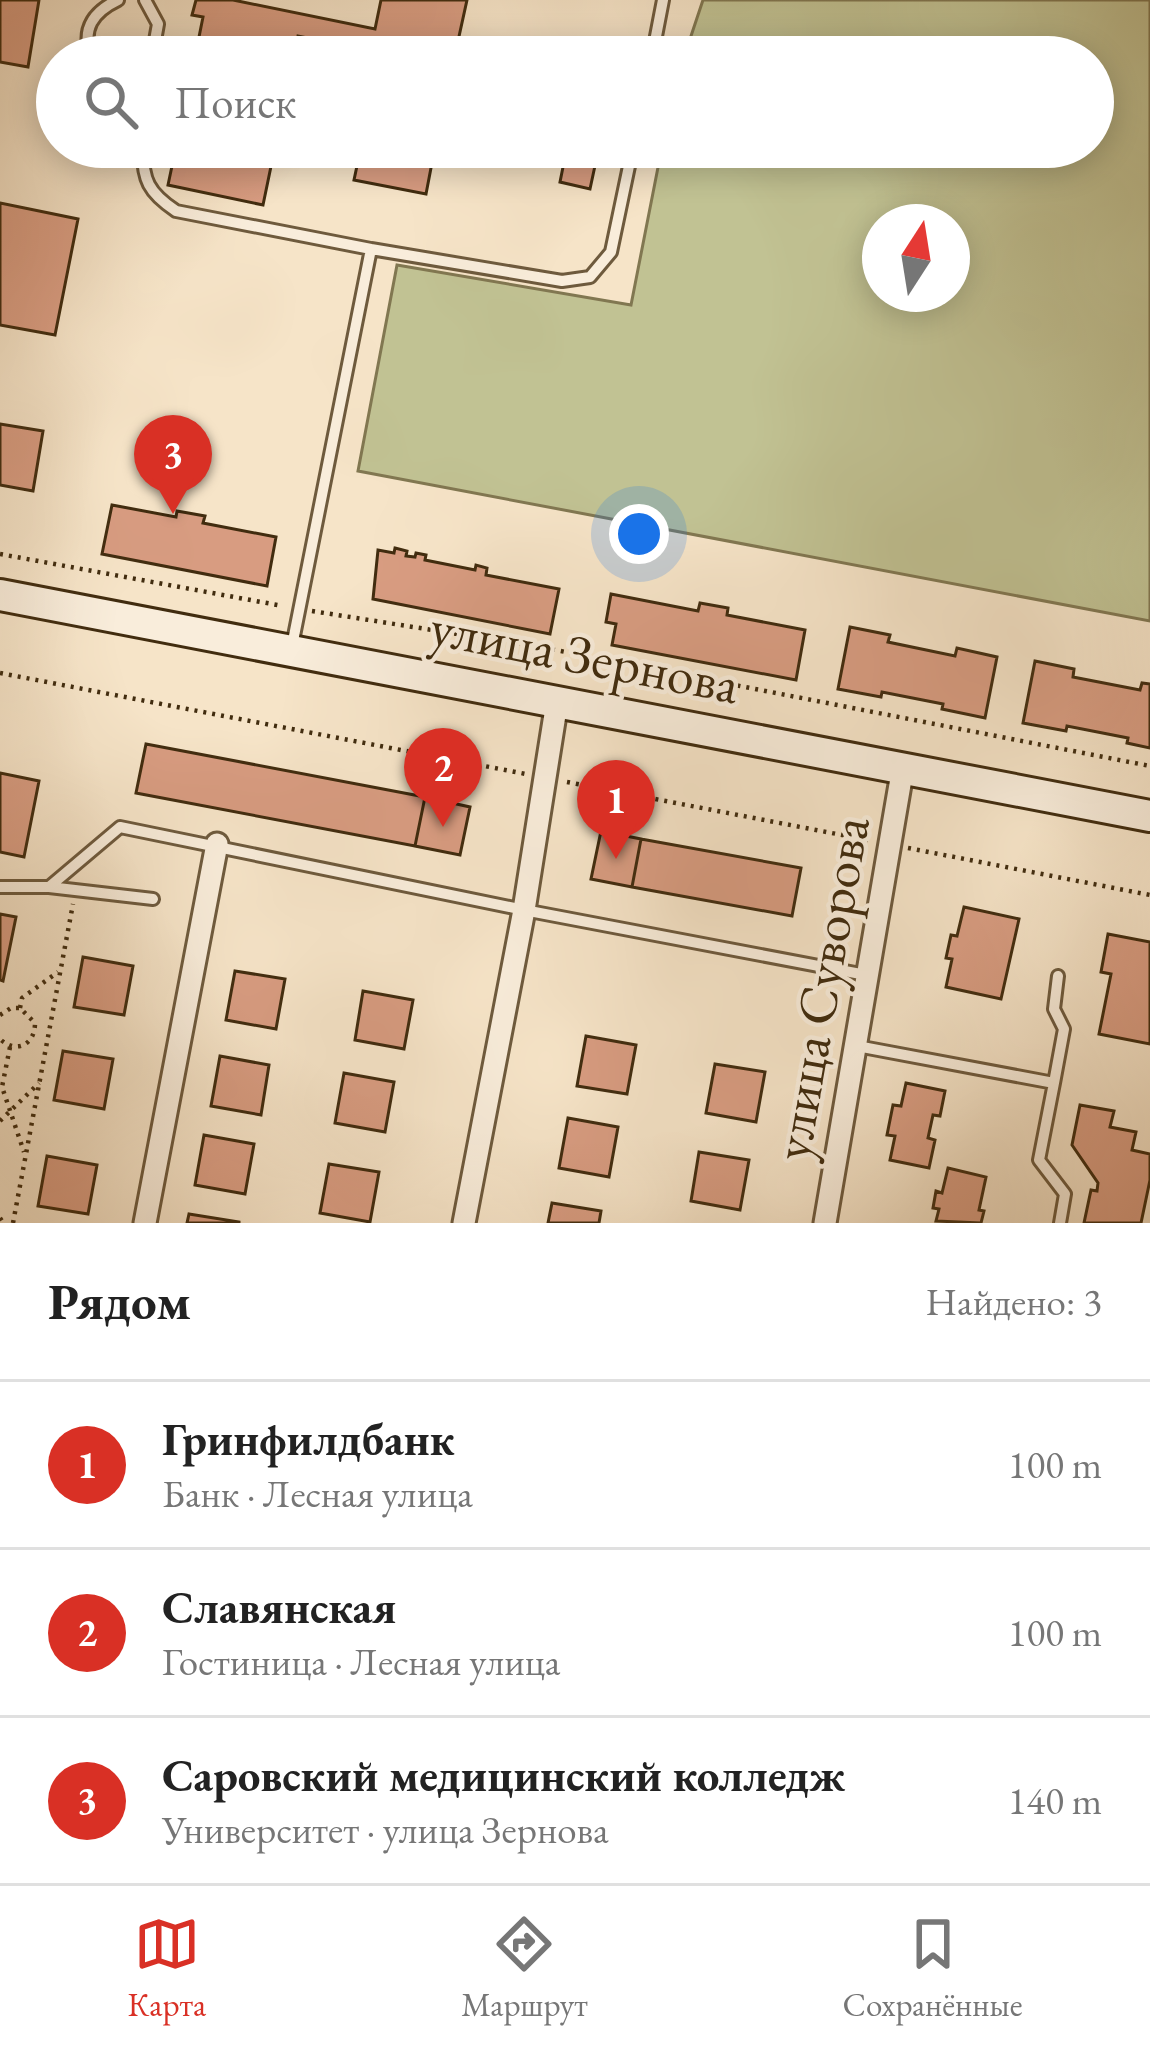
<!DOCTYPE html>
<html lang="ru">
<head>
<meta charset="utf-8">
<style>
	:root { --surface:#fff; --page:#f2f2f2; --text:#222; --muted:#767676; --line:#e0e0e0; --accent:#d93025 }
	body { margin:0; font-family:"EB Garamond",serif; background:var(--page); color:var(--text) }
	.compass { position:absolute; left:862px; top:204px; width:108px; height:108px; border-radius:50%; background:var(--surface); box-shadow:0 6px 30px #0003; rotate:12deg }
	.you { position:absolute; left:639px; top:534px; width:42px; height:42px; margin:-30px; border:9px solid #fff; border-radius:50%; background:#1a73e8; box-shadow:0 0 0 18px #1a73e833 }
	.badge { display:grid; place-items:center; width:78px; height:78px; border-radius:50%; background:var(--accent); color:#fff; font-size:39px; font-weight:700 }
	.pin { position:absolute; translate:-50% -99px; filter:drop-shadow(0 3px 6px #0008) }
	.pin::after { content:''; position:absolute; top:63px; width:42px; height:36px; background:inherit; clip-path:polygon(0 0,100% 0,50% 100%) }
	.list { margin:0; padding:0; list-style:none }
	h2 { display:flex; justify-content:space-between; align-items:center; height:156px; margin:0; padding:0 48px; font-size:51px }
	h2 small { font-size:39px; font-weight:400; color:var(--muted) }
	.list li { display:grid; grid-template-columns:78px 1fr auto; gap:36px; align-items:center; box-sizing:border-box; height:168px; padding:0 48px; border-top:3px solid var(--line) }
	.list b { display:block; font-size:45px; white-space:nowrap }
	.list p { margin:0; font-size:39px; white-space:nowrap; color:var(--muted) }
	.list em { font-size:39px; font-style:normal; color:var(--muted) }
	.icon { flex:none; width:66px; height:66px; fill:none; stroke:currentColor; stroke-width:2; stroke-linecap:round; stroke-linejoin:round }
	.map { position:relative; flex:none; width:1150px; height:1223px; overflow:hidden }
	.search { position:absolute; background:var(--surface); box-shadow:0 6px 30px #0003; left:36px; right:36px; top:36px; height:132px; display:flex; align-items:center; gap:30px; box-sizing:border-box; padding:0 42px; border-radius:66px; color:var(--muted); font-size:45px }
	.sheet { height:660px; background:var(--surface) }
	nav { display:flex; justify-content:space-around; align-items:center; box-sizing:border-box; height:168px; border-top:3px solid var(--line); background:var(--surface); font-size:33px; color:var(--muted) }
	nav a { display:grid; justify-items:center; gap:6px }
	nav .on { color:var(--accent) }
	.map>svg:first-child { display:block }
	.green { fill:#c1c293; stroke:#817751; stroke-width:3; fill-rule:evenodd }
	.building { fill:#d89c81; stroke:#412c0f; stroke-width:3 }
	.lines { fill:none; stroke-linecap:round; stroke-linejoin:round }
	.lane-casing { stroke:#6e5a3d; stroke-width:16 }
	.street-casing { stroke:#6e5a3d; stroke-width:27 }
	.secondary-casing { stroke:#412c0f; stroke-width:36 }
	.path { stroke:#412c0f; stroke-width:4.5; stroke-dasharray:3 6; stroke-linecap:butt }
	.lane { stroke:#f9eddb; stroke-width:10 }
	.street { stroke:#f9eddb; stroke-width:21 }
	.secondary { stroke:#f9eddb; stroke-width:30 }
	.labels { text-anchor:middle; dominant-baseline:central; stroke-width:9; stroke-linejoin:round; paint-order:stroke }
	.street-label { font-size:54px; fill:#412c0f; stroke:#f9eddb }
</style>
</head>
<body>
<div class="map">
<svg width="1150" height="1223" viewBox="0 0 1150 1223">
	<rect width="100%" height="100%" fill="#f6e4c8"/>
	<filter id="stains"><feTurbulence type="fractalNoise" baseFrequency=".00167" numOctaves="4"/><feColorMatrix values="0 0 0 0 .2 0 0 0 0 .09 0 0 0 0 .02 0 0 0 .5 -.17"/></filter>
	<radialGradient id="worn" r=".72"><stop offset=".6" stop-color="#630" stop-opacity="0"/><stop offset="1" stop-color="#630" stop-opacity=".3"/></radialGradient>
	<!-- green -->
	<path class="green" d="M703,0H1150V621L358,471L397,265L631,305L662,147H1093V57H684ZM880,222H952V294H880Z"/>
	<!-- building -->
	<path class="building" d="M0,0H39L28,67L0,62Z
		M196,0H233L375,29L381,0H467L458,41L534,57H380V53L298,36L294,57H195L203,17L192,15Z
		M176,147H275L263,205L168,185Z
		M361,147H435L426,194L354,180Z
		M567,147H599L590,189L560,182Z
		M0,203L78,219L55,335L0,325Z
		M0,424L43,431L33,491L0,485Z
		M112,505L176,517L177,511L205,516L203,523L276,537L267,586L102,554Z
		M395,548L407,551L406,556L415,557L416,553L426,555L425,560L475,570L476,565L487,568L486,575L559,589L550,634L373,599L378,550L394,553Z
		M611,594L698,611L700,603L728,608L727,615L805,630L796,680L612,645L616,624L606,622Z
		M850,627L890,635L888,642L955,656L957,648L997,657L985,718L942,709L943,704L882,692L881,697L838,689Z
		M1035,661L1074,669L1073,677L1140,690L1142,683L1150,684V748L1127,743L1128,738L1067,726L1066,731L1023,723Z
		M146,744L425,797L415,846L136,793Z
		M0,773L39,781L24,857L0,852Z
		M425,797L470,807L460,855L415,846Z
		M601,831L641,839L632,887L591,879Z
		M641,839L801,868L792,916L632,887Z
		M964,907L1019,919L1001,999L946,987L952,959L946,958L951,935L957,936Z
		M0,914L16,917L3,981L0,980Z
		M1108,934L1150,942V1044L1099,1034L1111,974L1101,972Z
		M83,957L133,966L124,1015L74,1007Z
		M235,971L285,979L276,1029L226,1020Z
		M363,991L413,1000L404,1049L355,1040Z
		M586,1036L636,1045L627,1094L577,1086Z
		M63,1051L113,1059L104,1109L54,1100Z
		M220,1056L269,1065L261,1115L211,1106Z
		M715,1064L765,1072L756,1122L706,1113Z
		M344,1073L394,1082L385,1132L335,1123Z
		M906,1083L945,1091L940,1116L933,1115L928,1138L935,1140L929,1168L890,1160L895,1136L887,1135L893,1105L901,1106Z
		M1080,1105L1114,1111L1110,1127L1136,1132L1132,1150L1150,1154V1180L1141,1223H1084L1091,1190L1097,1191L1098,1183L1072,1145Z
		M568,1118L618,1127L609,1177L559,1168Z
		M204,1135L254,1144L245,1194L195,1185Z
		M699,1152L749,1160L740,1210L691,1201Z
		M47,1156L97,1165L88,1214L38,1206Z
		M329,1164L379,1172L370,1222L320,1213Z
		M948,1168L986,1177L979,1210L984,1211L981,1223L936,1221L939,1209L933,1208L936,1191L942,1193Z
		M552,1203L601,1211L599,1223H548Z
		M189,1214L239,1222V1223H187Z"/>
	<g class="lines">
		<defs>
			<path id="lane" d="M145,0L158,24L152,57
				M91,57C81,29 93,12 118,0
				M652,57L663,0
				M143,147C142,180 149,193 176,211L371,249L562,281L590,277L611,252L633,147
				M292,646L371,249
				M0,887H49L120,827L524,910L866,975
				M49,887L153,899
				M857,1046L1054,1083L1039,1160L1065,1194L1060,1223
				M1054,1083L1064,1029L1054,1009L1058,976"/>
			<path id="street" d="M145,1223L217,844
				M464,1223L524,910L557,702
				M825,1223L903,767"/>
			<path id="secondary" d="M0,595L1150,816"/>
		</defs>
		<!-- lane casing -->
		<use href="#lane" class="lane-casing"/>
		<!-- street casing -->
		<use href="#street" class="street-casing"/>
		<!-- secondary casing -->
		<use href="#secondary" class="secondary-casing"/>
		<!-- path -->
		<path class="path" d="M0,554L283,606
			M312,611L540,647L1150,766
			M0,673L526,774
			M567,782L868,840
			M908,848L1150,895
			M20,1008L22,998L58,972
			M0,1015L11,1008H20L35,1023C35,1045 16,1054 0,1039
			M10,1047L2,1087L24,1152
			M0,1121L39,1083
			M0,1218L2,1221
			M13,1223L73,904"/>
		<!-- lane -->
		<use href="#lane" class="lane"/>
		<!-- street -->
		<use href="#street" class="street"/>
		<!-- secondary -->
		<use href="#secondary" class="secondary"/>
	</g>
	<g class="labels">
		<!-- street labels -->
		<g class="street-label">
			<text transform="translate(585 655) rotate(11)">улица Зернова</text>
			<text transform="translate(820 988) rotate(-80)">улица Суворова</text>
		</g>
	</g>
	<rect width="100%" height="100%" filter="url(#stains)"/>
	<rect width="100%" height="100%" fill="url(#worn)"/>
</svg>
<svg class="compass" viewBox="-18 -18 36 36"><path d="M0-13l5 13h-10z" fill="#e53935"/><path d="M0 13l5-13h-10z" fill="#767676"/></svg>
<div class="you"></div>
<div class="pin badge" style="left:616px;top:859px">1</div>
<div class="pin badge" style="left:443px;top:827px">2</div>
<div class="pin badge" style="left:173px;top:514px">3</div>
<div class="search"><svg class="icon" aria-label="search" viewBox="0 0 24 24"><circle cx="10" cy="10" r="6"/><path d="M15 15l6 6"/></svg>Поиск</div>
</div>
<section class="sheet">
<h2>Рядом<small>Найдено: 3</small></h2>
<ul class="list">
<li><span class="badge">1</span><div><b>Гринфилдбанк</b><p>Банк · Лесная улица</p></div><em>100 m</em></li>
<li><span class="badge">2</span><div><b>Славянская</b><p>Гостиница · Лесная улица</p></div><em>100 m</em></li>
<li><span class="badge">3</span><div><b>Саровский медицинский колледж</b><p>Университет · улица Зернова</p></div><em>140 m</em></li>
</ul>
</section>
<nav>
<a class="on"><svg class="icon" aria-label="map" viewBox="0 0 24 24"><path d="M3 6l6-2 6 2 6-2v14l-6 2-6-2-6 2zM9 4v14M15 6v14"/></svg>Карта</a>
<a><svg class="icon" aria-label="directions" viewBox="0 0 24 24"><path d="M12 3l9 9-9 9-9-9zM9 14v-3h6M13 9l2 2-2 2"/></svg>Маршрут</a>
<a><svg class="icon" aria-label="saved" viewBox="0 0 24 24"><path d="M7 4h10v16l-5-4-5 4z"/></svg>Сохранённые</a>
</nav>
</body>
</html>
